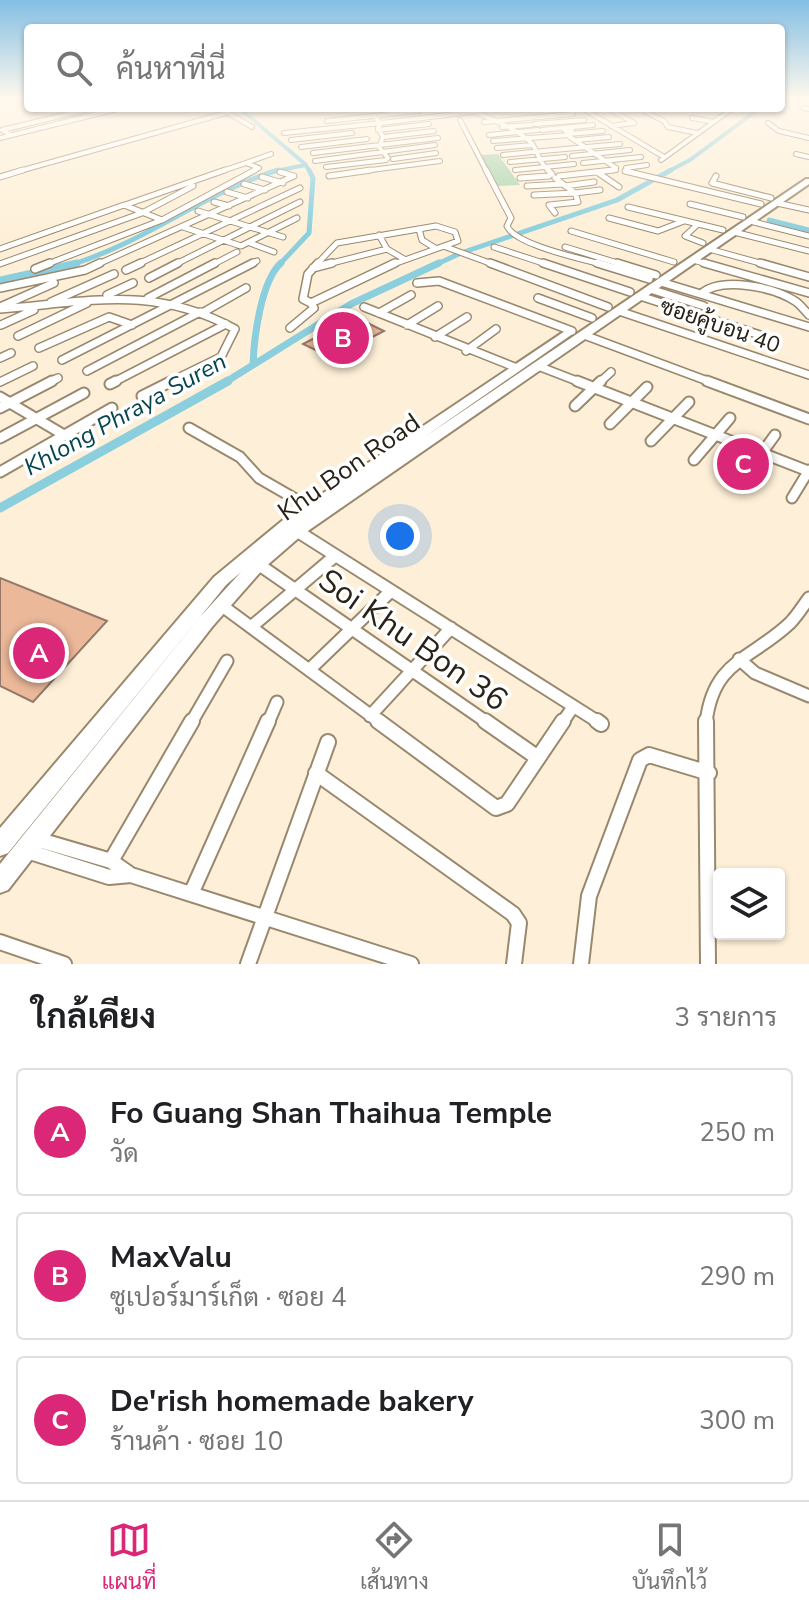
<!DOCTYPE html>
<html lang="th">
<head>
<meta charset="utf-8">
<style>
	:root { --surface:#fff; --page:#f2f2f2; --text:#202124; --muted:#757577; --line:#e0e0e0; --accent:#db2777 }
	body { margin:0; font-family:"Nunito Sans",Sarabun,sans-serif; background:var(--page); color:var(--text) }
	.controls { position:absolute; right:24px; bottom:24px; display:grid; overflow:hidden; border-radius:8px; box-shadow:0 2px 6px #0004 }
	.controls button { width:72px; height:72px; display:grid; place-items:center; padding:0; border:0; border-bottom:2px solid var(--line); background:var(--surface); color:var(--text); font:40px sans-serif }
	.you { position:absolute; left:400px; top:536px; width:28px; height:28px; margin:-20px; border:6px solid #fff; border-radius:50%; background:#1a73e8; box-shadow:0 0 0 12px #1a73e833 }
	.badge { display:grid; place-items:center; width:52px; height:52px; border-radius:50%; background:var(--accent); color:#fff; font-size:26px; font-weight:700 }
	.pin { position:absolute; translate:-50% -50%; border:4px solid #fff; box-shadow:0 2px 8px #0006 }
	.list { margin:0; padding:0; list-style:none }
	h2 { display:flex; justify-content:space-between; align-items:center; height:104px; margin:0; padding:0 32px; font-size:34px }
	h2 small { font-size:26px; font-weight:400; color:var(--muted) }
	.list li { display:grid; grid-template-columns:52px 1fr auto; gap:24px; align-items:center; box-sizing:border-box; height:128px; margin:0 16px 16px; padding:0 16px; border:2px solid var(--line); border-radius:8px }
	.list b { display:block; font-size:30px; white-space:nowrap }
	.list p { margin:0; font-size:26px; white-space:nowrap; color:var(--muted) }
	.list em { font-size:26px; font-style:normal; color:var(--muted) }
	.icon { flex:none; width:44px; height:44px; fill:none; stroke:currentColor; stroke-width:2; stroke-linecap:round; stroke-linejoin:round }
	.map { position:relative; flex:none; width:809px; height:964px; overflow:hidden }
	.search { position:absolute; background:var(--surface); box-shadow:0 2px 6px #0004; left:24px; right:24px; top:24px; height:88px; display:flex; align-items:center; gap:20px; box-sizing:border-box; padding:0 28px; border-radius:8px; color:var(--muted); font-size:30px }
	.sheet { height:536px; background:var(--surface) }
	nav { display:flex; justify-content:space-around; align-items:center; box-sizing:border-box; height:112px; border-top:2px solid var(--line); background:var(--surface); font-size:22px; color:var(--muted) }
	nav a { display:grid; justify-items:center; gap:4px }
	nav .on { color:var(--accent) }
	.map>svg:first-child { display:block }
	.green { fill:#aad4af }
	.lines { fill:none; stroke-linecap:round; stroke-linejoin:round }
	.canal-far3 { stroke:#8bcfdf; stroke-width:4 }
	.canal-far2 { stroke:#8bcfdf; stroke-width:5 }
	.canal-far1 { stroke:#8bcfdf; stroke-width:7 }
	.canal { stroke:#8bcfdf; stroke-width:9 }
	.building { fill:#ebb89a; stroke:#957868; stroke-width:2 }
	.street-far5-casing { stroke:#99886d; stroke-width:6 }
	.street-far4-casing { stroke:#99886d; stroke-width:7 }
	.street-far3-casing { stroke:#99886d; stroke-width:10 }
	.street-far2-casing { stroke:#99886d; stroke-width:13 }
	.street-far1-casing { stroke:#99886d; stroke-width:15 }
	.street-casing { stroke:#99886d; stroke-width:18 }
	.secondary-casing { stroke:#99886d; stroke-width:4 }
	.street-far5 { stroke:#fff; stroke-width:4 }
	.street-far4 { stroke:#fff; stroke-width:5 }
	.street-far3 { stroke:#fff; stroke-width:7 }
	.street-far2 { stroke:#fff; stroke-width:9 }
	.street-far1 { stroke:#fff; stroke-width:11 }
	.street { stroke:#fff; stroke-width:14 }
	.secondary { fill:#fff; fill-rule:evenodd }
	.labels { text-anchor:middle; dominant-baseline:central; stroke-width:7; stroke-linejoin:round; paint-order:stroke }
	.far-street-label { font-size:22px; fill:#292217; stroke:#fff }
	.far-water-label { font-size:24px; font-style:italic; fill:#054550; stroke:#fff }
	.street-label { font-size:26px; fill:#292217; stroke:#fff }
	.near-street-label { font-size:32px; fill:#292217; stroke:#fff }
</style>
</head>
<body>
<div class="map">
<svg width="809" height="964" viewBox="0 0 809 964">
	<rect width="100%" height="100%" fill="#fef0d8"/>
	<!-- green -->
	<path class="green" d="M498,154L520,185L495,186L480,155Z"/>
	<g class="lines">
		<!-- canal-far3 -->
		<path class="canal-far3" d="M239,108L305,164L310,172
			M271,172L305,165
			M667,172L690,160L760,108"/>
		<!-- canal-far2 -->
		<path class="canal-far2" d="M769,220L809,230
			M70,265C144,243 204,193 278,170
			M279,265L309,233L313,178L309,170
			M435,265L461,253L617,200L671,170"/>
		<!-- canal-far1 -->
		<path class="canal-far1" d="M0,280L77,263
			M253,365C254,337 261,281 281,263
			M224,383L351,304L439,263"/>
		<!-- canal -->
		<path class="canal" d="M0,508L228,381"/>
	</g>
	<!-- building -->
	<path class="building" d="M355,317L384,331L332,358L303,344Z
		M0,578L107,621L33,702L0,686Z"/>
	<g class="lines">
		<defs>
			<path id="street-far5" d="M220,108L252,127
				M582,108L664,157
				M608,108L634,123L611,126
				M804,108L809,109
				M442,109L448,108
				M469,110C484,115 524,132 533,145C540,156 537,160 550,172
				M646,112L664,121L668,127L697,133
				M692,118L714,122
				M460,120L487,172
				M327,121L419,111
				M484,122L573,114
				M768,123L779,131L809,138
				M535,124L584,120
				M502,127L531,125
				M378,130L429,124
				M542,130L593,125
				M564,130H572L568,132Z
				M568,132L570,137L616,168
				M284,133L381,123L374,116
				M568,134L603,131
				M11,135L2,130L93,108
				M489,135L538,130
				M383,137L434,131
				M0,138L121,108
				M291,140L352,133
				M577,140L609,137
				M493,141L569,135
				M301,147L367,139
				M497,148L533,145
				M532,152L620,144
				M313,153L438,138
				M796,154L809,157
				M503,155L532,152
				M572,156L630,150
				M388,158L379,147L383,137L378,128L381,123L472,112
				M393,159L436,153
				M661,160L733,108
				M315,161L435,145
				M510,162L565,157
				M246,163L271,154
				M583,163L641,157
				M326,167L386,160
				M626,168L647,165
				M515,170L574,164
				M625,171L631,172
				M16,172L226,113
				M219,172L246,163L259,168L251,172
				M356,172L440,161
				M594,172L616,170"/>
			<path id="street-far4" d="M486,170L511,218L507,226C515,245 583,259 604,265
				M548,170L552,174
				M625,171L761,204
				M597,172L619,187
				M329,176L371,170
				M559,176L613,170
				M716,176L712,183L771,198
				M0,177L23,170
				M262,177L283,183
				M520,178L549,176
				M555,178L575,193L600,190
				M244,184L265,190
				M527,186L563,184
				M565,186L594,182
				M227,192L248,198
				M534,195L575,193L578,202L549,205L555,213
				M214,202L229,206
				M777,203L809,210
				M690,204L743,217
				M125,205L225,170
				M628,207L723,230
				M198,211L250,227L300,202
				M609,218L658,231L684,221
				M162,220L255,170
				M750,221L809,236
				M698,224L685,236L703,243
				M183,227L241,246L297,218
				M419,229L422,240L435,248
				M571,231L674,262
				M734,232L809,251
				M379,235L387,249L404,259
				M250,243L274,252
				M446,247L495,265
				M494,247L549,265
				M565,247L624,265
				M0,249L124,205L162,220L45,265
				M709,249L767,265
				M693,260L711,265
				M0,264L142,213L193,186
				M96,265L294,176L280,172
				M136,265L300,188
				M174,265L250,227L283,237
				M212,265L237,252
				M249,265L257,261
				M316,265L337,243L436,226L455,232L458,241L391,265
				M324,265L387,249"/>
			<path id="street-far3" d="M318,263L308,274L303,299L311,303L395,263
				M490,263L608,307
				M543,263L630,292
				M597,263L649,279
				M617,263L656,275
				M704,263L809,293
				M760,263L809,277
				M313,268L332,263
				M35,269L50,263
				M126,270L141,263
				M149,278L178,263
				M661,282L809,327
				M417,283L439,281L572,331
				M0,288L85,270L100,263
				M650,289L704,306
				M701,294C721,276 773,287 795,301C800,304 805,311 809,315
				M107,295L133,283
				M640,296L766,337
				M148,298L215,263
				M538,298L592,318
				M51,302L114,274
				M0,307L54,283
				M364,307L517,368
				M0,309C89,302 152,284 235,329L221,357L168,383
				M619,311L809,375
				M202,313L246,288
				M379,313L411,295
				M1,325L34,310
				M407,325L438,306
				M290,328L314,308L311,303
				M584,335L713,383
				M18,336L87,303
				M435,337L467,317
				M39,348L109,317L132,325
				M466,351L496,329
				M0,358L11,353
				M62,360L253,263
				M538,366L582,383
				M87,371L200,312
				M0,382L33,366
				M48,383L58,378
				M112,383L226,324
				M599,383L611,372"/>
			<path id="street-far2" d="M577,381L808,471
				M707,381L809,419
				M110,384L116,381
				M142,396L172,381
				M0,397L64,435
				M575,406L601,381
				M0,408L52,381
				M610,424L647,387
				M189,428L240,457L259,478L311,508
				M0,438L84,393
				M651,441L689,402
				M694,460L730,418
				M0,472L112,408
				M743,479L775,435
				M792,498L809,470
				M297,531L300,533"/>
			<path id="street-far1" d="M297,531L600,723
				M258,564L488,723
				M221,605L381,723
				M251,627L335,556
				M739,659L755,673L809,696
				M309,670L391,591
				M370,716L451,628
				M191,723L227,661
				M268,723L277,702
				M562,723L573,707
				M706,723C713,660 751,660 790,623C797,616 803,606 809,598"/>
			<path id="street" d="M378,721L496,808L507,804L563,721
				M485,721L538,758
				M597,721L601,724
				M706,721L708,964
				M316,773L513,914L519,923L514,964
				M36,839L111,861L131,875L411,964
				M27,851L109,877L131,875
				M111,861L192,721
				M191,894L268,721
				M0,942L64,964
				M248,964L328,742
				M581,964L589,896L640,760L649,755L709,773"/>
			<path id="secondary" d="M806,179H809V184L302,535L264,568L212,627L8,890L0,893V864L200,617L241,572L226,585L8,853L0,856V828L214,577L283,520L565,331L569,330L574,333L423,438Z"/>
		</defs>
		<!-- street-far5 casing -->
		<use href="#street-far5" class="street-far5-casing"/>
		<!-- street-far4 casing -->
		<use href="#street-far4" class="street-far4-casing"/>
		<!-- street-far3 casing -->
		<use href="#street-far3" class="street-far3-casing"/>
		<!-- street-far2 casing -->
		<use href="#street-far2" class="street-far2-casing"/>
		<!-- street-far1 casing -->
		<use href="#street-far1" class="street-far1-casing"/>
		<!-- street casing -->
		<use href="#street" class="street-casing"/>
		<!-- secondary casing -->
		<use href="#secondary" class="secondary-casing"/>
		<!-- street-far5 -->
		<use href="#street-far5" class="street-far5"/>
		<!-- street-far4 -->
		<use href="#street-far4" class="street-far4"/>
		<!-- street-far3 -->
		<use href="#street-far3" class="street-far3"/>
		<!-- street-far2 -->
		<use href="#street-far2" class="street-far2"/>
		<!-- street-far1 -->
		<use href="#street-far1" class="street-far1"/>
		<!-- street -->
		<use href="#street" class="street"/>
		<!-- secondary -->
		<use href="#secondary" class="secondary"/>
	</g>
	<!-- sky -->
	<linearGradient id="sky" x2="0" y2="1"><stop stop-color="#83bfe4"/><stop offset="0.42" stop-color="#fff8ed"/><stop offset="1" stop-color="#fff8ed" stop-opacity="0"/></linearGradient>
	<rect width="809" height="233" fill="url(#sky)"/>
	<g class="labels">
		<!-- far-street labels -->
		<g class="far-street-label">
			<text transform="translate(720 326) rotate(19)">ซอยคู้บอน 40</text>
		</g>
		<!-- far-water labels -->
		<g class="far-water-label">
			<text transform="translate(125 414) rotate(-29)">Khlong Phraya Suren</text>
		</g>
		<!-- street labels -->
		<g class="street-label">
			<text transform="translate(349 467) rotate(-35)">Khu Bon Road</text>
		</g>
		<!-- near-street labels -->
		<g class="near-street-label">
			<text transform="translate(413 640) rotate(35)">Soi Khu Bon 36</text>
		</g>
	</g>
</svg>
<div class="controls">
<button><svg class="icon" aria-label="layers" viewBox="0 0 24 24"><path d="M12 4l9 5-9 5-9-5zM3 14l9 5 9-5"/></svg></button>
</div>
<div class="you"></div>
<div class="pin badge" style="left:39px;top:653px">A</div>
<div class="pin badge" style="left:343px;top:338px">B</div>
<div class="pin badge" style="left:743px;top:464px">C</div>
<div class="search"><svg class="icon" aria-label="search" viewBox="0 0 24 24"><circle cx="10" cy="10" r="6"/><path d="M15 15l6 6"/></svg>ค้นหาที่นี่</div>
</div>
<section class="sheet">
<h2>ใกล้เคียง<small>3 รายการ</small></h2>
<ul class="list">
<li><span class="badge">A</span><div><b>Fo Guang Shan Thaihua Temple</b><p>วัด</p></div><em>250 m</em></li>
<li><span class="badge">B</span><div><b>MaxValu</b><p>ซูเปอร์มาร์เก็ต · ซอย 4</p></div><em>290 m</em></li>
<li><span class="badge">C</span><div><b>De'rish homemade bakery</b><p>ร้านค้า · ซอย 10</p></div><em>300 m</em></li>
</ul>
</section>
<nav>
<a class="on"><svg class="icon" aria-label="map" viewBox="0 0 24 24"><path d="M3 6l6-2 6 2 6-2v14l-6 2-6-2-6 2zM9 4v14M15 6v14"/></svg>แผนที่</a>
<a><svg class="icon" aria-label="directions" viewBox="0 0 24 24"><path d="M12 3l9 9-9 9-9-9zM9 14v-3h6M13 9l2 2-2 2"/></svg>เส้นทาง</a>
<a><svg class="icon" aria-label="saved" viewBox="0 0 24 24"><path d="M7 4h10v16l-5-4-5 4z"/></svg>บันทึกไว้</a>
</nav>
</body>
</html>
